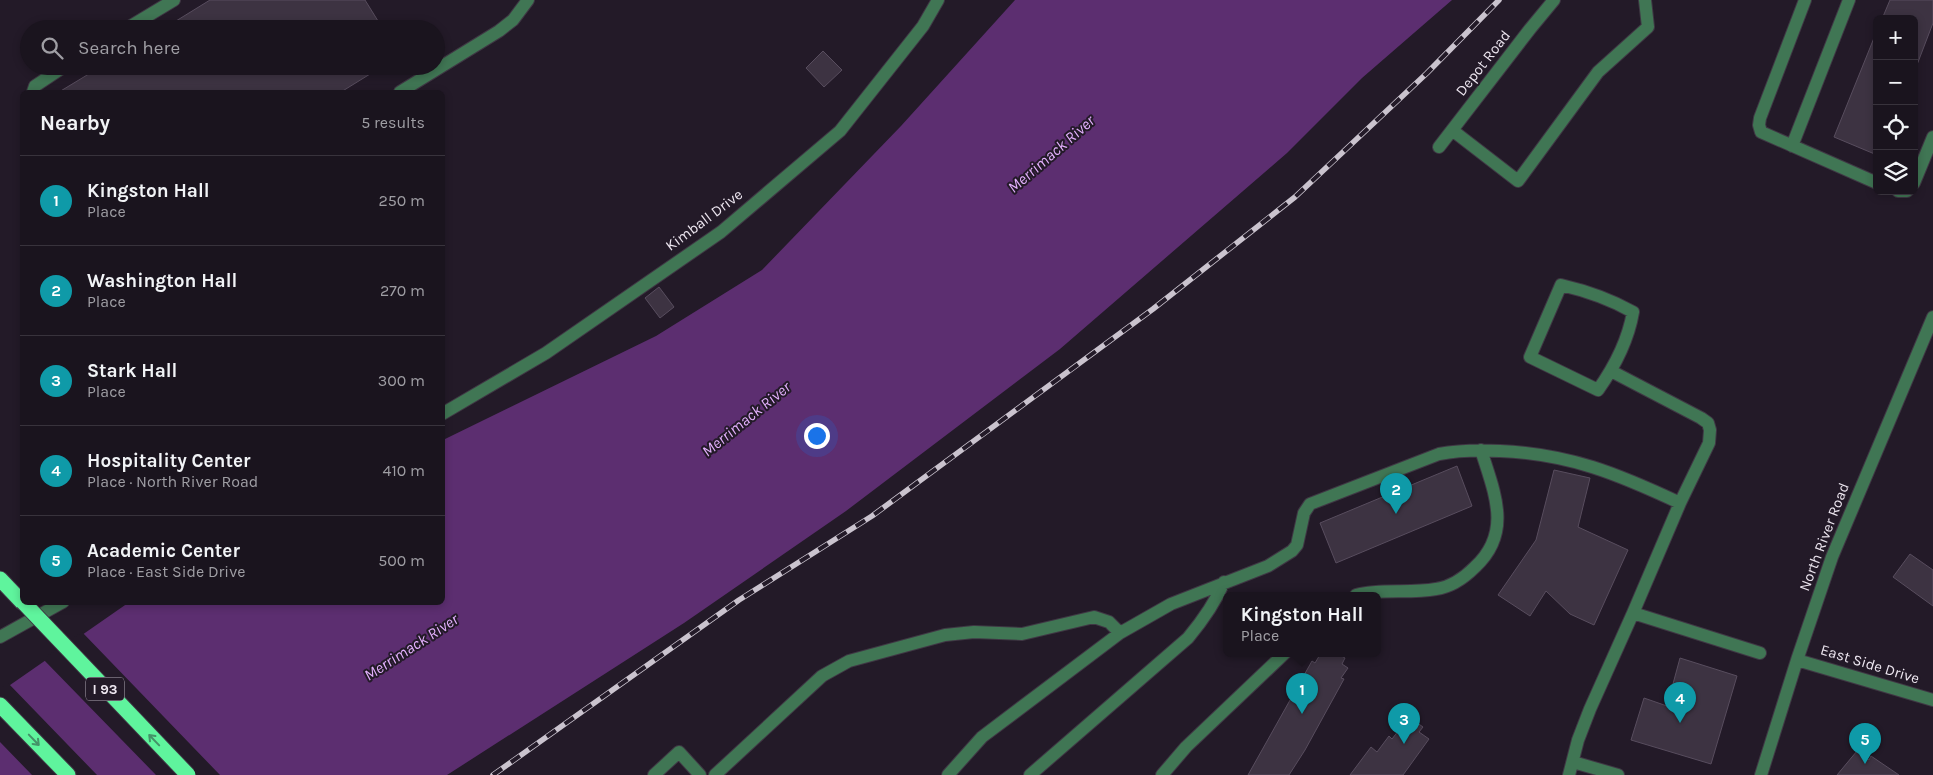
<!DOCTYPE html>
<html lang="en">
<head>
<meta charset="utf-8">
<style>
	:root { --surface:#1a141e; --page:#231d27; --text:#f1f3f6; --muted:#9f9ea4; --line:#38333c; --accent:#b45309 }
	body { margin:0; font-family:Karla,sans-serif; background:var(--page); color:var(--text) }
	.controls { position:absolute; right:15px; top:15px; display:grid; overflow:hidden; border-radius:8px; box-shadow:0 2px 8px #0003 }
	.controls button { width:45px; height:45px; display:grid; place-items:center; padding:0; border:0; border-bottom:1px solid var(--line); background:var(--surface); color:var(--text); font:25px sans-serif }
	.you { position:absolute; left:816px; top:435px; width:18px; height:18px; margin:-12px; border:4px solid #fff; border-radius:50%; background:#1a73e8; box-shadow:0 0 0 8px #1a73e833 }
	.badge { display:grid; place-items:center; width:32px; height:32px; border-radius:50%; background:var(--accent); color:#fff; font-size:16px; font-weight:700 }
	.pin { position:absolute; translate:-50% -41px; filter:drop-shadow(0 1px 2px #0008) }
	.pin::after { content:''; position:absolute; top:26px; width:18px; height:15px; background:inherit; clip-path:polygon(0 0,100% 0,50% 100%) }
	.popup { position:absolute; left:1223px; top:592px; width:158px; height:65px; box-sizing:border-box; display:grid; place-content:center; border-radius:8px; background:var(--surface); filter:drop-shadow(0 1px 4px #0005); font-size:16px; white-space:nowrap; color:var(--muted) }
	.popup b { font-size:19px; color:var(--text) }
	.popup::after { content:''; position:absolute; left:50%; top:100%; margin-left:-10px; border:10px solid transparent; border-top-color:var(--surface) }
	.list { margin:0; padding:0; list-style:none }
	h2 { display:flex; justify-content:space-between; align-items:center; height:65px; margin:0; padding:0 20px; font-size:21px }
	h2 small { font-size:16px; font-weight:400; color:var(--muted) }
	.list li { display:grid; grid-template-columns:32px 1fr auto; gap:15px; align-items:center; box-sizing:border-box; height:90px; padding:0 20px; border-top:1px solid var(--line) }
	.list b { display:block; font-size:19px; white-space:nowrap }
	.list p { margin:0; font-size:16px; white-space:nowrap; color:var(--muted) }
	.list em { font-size:16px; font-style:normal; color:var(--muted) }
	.icon { flex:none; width:28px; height:28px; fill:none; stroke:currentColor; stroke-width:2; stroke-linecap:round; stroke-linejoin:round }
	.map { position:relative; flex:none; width:1933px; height:775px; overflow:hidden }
	.search { position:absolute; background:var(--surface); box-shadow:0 2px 8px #0003; left:20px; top:20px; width:425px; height:55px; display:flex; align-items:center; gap:12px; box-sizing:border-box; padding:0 18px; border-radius:28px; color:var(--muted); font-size:19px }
	.panel { position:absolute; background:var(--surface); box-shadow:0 2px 8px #0003; left:20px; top:90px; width:425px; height:515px; border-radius:8px }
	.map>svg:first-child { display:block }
	.water { fill:#5c2e70 }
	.pier { fill:#231a28 }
	.building { fill:#3d3342; stroke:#584d5e }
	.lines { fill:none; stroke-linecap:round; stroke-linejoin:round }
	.minor-casing { stroke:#3f3744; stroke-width:14 }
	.highway-casing { stroke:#3f3744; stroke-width:17 }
	.minor { stroke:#407654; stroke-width:12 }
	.highway { stroke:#5ff49d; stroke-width:15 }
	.rail-casing { stroke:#cac3ce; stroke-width:5.5 }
	.rail { stroke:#231a28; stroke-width:4; stroke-dasharray:11; stroke-linecap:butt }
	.highway-bridge-casing { stroke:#3f3744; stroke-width:17; stroke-linecap:butt }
	.highway-bridge { stroke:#5ff49d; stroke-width:15 }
	.oneway { stroke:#449268 }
	.labels { text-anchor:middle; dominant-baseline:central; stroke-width:4; stroke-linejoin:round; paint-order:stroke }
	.shield { fill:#231a28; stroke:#b0a9b4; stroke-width:1 }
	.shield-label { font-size:14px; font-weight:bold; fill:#ede6f0 }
	.street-label { font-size:15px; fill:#ede6f0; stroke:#231a28 }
	.water-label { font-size:16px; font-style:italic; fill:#e3b0fd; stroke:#231a28 }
</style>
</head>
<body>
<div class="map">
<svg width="1933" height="775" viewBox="0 0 1933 775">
	<rect width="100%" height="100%" fill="#231a28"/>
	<!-- water -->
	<path class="water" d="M1015,0H1452L1362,78L1287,153L1060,349L846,511L684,623L447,775H0V692L128,603L442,602L443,440L656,336L762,270L901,126Z"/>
	<!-- pier -->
	<path class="pier" d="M82,632L220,775H156L43,659Z
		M8,683L97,775H32L0,742V689Z"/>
	<!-- building -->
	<path class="building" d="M210,0H365L383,29H163Z
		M1890,0H1933V23L1915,70L1914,19H1882Z
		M1876,33H1877V155L1834,137Z
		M823,51L842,70L824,87L806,68Z
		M102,66H383L341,92H59Z
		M659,287L674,307L660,318L645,298Z
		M1457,466L1472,506L1336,563L1320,523Z
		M1554,470L1590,478L1578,527L1628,550L1594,625L1570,614L1546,591L1530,616L1498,595L1536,540Z
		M1910,554L1933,570V606L1893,577Z
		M1321,653H1336L1345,658L1342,664L1348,668L1341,678L1344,679L1305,750L1289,775H1248L1312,661L1315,663Z
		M1680,658L1737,676L1711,764L1631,740L1644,698L1667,706Z
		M1409,717L1423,727L1419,732L1429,739L1403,775H1350L1371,747L1377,752L1389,736L1392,739Z
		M1857,751L1869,760L1871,756L1899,775H1837Z"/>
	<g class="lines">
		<defs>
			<path id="minor" d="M1805,0L1760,118L1759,125L1761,132L1877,183
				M126,29L174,0
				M33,92L35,86L65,66
				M400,92L499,31L513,20L528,0
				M1452,130L1518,181L1598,72L1648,27L1645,0
				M1792,146L1849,0
				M1439,147L1530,29L1554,0
				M1914,183L1933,137
				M1898,191H1907
				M1561,285C1587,291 1610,299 1633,312C1628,341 1615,366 1598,390L1530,357Z
				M442,414L546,353L721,232L840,131L923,26L938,0
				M1356,595C1382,588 1409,594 1436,589C1451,587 1464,578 1475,567C1513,532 1494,492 1481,450
				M1633,613L1760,653
				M0,637L63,602
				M1797,660L1933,700
				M1573,762L1618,775
				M654,775L679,752L700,775
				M715,775L822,676L849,661L945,635L974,632L1022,634L1094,617L1109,622L1120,633
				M948,775L982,737L1120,633L1171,604L1268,566L1292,551L1297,545L1304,513L1310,504L1439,454C1460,450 1479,450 1500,451C1570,454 1618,474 1680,503
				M1030,775L1188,638C1203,620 1215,603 1224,582
				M1162,775L1186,747L1285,653
				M1569,775L1578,740L1590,709L1633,613L1680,503L1709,443L1710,430L1708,423L1701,418L1611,371
				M1761,775L1797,660L1832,557L1933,317"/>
			<path id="highway" d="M0,579L22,602
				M0,705L68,775"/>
		</defs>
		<!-- minor casing -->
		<use href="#minor" class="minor-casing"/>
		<!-- highway casing -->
		<use href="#highway" class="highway-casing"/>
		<!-- minor -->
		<use href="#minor" class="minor"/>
		<!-- highway -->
		<use href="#highway" class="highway"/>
		<defs>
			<path id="rail" d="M493,775L739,600L872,516L1153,309L1295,197L1427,73L1499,0"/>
		</defs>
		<!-- rail casing -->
		<use href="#rail" class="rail-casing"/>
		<!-- rail -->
		<use href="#rail" class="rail"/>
		<defs>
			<path id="highway-bridge" d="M23,602L188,775"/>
		</defs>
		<!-- highway-bridge casing -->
		<use href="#highway-bridge" class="highway-bridge-casing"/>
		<!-- highway-bridge -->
		<use href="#highway-bridge" class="highway-bridge"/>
	</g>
	<!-- one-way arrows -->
	<defs><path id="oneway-shaft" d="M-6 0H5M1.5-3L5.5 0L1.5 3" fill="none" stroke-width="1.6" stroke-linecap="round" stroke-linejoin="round" transform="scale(1.25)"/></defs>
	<g class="oneway">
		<use href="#oneway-shaft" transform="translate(34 740) rotate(46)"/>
		<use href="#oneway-shaft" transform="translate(154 740) rotate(-134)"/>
	</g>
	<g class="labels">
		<!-- shield labels -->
		<rect class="shield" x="86" y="677.5" width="38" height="23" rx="4"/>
		<g class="shield-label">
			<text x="105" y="689">I 93</text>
		</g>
		<!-- street labels -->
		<g class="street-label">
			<text transform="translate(1483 63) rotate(-52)">Depot Road</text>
			<text transform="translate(704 220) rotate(-37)">Kimball Drive</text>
			<text transform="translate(1824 537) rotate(-69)">North River Road</text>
			<text transform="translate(1870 664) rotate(17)">East Side Drive</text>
		</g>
		<!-- water labels -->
		<g class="water-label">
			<text transform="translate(1051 154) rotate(-41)">Merrimack River</text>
			<text transform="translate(746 419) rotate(-39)">Merrimack River</text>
			<text transform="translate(411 647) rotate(-33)">Merrimack River</text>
		</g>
	</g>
</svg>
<div class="controls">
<button>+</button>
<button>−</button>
<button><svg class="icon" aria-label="locate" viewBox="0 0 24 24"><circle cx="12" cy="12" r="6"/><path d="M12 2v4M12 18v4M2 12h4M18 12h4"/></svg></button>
<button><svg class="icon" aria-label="layers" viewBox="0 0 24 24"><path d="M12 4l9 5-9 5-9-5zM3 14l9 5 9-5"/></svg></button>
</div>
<div class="you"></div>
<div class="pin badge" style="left:1302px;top:714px;background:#0f9aa8">1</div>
<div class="popup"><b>Kingston Hall</b>Place</div>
<div class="pin badge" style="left:1396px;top:514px;background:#0f9aa8">2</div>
<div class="pin badge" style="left:1404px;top:744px;background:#0f9aa8">3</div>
<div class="pin badge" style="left:1680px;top:723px;background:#0f9aa8">4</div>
<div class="pin badge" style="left:1865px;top:764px;background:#0f9aa8">5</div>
<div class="search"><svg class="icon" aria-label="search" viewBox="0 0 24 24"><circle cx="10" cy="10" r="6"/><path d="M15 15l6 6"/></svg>Search here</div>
<section class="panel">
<h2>Nearby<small>5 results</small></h2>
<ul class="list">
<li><span class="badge" style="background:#0f9aa8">1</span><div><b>Kingston Hall</b><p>Place</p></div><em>250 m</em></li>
<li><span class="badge" style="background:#0f9aa8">2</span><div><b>Washington Hall</b><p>Place</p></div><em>270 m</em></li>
<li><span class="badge" style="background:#0f9aa8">3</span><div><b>Stark Hall</b><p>Place</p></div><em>300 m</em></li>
<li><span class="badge" style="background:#0f9aa8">4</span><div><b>Hospitality Center</b><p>Place · North River Road</p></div><em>410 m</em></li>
<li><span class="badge" style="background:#0f9aa8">5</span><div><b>Academic Center</b><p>Place · East Side Drive</p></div><em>500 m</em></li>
</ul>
</section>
</div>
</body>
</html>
